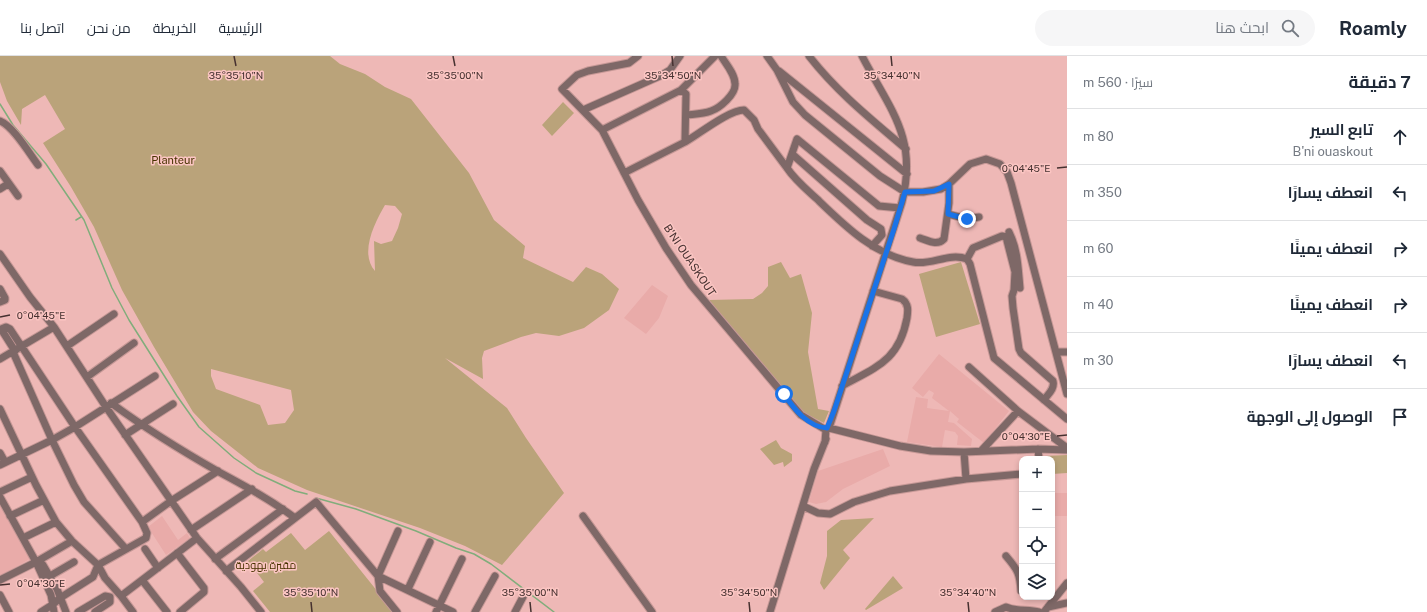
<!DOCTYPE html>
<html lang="ar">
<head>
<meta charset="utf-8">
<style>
	:root { --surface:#fff; --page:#f6f6f7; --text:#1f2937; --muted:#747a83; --line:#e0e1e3 }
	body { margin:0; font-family:"Public Sans",Cairo,sans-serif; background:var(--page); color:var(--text); direction:rtl }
	.controls { position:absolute; right:12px; bottom:12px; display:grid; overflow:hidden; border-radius:8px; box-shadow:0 2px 6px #0003 }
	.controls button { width:36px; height:36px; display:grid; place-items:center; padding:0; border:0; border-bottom:1px solid var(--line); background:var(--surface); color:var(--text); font:20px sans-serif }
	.stop { position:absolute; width:12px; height:12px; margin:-9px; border:3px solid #1a73e8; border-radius:50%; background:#fff }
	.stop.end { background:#1a73e8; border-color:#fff; box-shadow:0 1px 4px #0008 }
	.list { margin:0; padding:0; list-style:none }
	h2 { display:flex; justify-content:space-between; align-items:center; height:52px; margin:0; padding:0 16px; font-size:17px }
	h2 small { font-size:13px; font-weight:400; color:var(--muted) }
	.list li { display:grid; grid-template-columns:26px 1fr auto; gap:12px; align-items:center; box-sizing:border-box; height:56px; padding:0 16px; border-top:1px solid var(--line) }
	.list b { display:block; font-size:15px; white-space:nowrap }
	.list p { margin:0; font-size:13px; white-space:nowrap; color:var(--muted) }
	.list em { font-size:13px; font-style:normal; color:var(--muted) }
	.icon { flex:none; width:22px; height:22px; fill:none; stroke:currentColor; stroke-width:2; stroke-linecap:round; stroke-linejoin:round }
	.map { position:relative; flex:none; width:1067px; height:556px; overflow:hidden; direction:ltr }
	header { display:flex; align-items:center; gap:24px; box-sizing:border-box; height:56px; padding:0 20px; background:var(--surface); border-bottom:1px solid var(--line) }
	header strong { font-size:19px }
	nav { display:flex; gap:22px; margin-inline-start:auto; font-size:14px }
	.search { width:280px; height:36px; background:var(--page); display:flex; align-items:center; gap:10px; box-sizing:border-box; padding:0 14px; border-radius:22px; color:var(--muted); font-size:15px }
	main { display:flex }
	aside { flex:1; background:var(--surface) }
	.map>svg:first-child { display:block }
	.built { fill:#e9aba9 }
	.green { fill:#baa37a; fill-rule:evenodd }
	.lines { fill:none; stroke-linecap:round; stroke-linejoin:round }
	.stream { stroke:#81ad7b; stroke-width:1.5 }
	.minor-casing { stroke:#c69896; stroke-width:9 }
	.minor { stroke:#7e6867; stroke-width:7 }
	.route { stroke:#1a73e8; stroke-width:5 }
	.ticks { fill:none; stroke:#463130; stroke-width:1.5 }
	.labels { text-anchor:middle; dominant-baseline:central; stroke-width:3; stroke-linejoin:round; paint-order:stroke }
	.park-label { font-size:11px; fill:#483200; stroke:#fbc5c2 }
	.street-label { font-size:11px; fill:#463130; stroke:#fbc5c2 }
	.ticks-label { font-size:10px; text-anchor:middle; fill:#463130; stroke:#fbc5c2; stroke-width:3; stroke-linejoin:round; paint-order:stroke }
</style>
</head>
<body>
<header>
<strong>Roamly</strong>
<div class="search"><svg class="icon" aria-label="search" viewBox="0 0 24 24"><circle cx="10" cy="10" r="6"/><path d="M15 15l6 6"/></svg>ابحث هنا</div>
<nav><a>الرئيسية</a><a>الخريطة</a><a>من نحن</a><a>اتصل بنا</a></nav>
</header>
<main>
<aside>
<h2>7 دقيقة<small>سيرًا · 560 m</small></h2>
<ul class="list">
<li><svg class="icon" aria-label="ahead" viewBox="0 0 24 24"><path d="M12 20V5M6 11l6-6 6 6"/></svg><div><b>تابع السير</b><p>B'ni ouaskout</p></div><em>80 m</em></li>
<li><svg class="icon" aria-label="left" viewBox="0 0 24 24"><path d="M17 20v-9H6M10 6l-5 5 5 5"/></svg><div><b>انعطف يسارًا</b></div><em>350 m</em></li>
<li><svg class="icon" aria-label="right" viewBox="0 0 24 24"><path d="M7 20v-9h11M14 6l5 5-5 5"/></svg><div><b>انعطف يمينًا</b></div><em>60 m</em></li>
<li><svg class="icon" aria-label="right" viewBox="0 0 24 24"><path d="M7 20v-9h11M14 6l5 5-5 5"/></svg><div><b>انعطف يمينًا</b></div><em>40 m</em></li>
<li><svg class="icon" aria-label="left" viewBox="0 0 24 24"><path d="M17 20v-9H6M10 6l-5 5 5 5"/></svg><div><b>انعطف يسارًا</b></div><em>30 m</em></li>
<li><svg class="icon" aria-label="arrive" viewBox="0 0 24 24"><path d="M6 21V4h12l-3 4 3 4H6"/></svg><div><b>الوصول إلى الوجهة</b></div></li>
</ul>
</aside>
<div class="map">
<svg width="1067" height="556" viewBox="0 0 1067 556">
	<rect width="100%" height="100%" fill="#eeb8b6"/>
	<!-- built -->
	<path class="built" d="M652,229L668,240L659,262L646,278L624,262Z
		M939,298L1009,355L984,387L957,366L959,363L950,355L948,366L954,367L972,383L971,390L957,389L958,380L955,376L945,374L942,391L907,386L916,341L928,343L927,352L949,355L932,342L934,337L929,334L923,341L912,332Z
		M883,393L890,410L843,433L826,446L816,448L809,446L818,415Z
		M1052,437H1067V460H1052Z
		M0,449L30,503L0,520Z
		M162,460L178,484L187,477L190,482L166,499L148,471Z"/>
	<!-- green -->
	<path class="green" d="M0,0H330L340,8L365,18L385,31L411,43L469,117L494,164L525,190L523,202L573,226L586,211L602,218L619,233L609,254L584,272L559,280L536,277L521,281L484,295L482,302L483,323L445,302L507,352L526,382L564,437L502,509L465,490L420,472L307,434L258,412L211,375L193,356L154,291L122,234L94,171L71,131L43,87L65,73L45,39L22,53L21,69L7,45L0,26ZM385,149L395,150L402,158L398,172L392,185L381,188L374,185L375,215C359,197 375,166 385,149ZM211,313L291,334L294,354L285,367L268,369L260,349L216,333L211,320Z
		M563,46L574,57L552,80L542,69Z
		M781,206L790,222L801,218L812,257L808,296L818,353L829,355L824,367L804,357L709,244L753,243L762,237L768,230V211Z
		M961,206L980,268L936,281L919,218Z
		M776,384L781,392L792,398V405L784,411L783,406L774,409L760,393Z
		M1067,399V417L1052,418V403H1044V400Z
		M874,462L843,494L850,502L824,534L820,527L827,500V475L841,464Z
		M329,475L394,556H270L253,535L264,526L248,505L263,493L266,496L291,477L305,494Z
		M893,520L903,532L866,554L865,553Z"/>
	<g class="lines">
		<!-- stream -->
		<path class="stream" d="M0,48L13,69L46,108L84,164L112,232L129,264L177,340L199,371L234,402L256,417L295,435L307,438
			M76,164L81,161
			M316,442L356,453L416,475L456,492L474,498L491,508L554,556"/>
		<defs>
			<path id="minor" d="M638,0L629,7L588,15L577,19L562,33L602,74L638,144L666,192L691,229L784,339L801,359L826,374L825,386
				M767,0L777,14L793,46L805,59L880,120L905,136H923L941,133L949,128L970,108L986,103L1000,108L1007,116L1011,127L1067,338
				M809,0C838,37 871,63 906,93
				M862,0C890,54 918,81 902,146L829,372L900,390L931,395L964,396L1038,393L1067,394
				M779,15L907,118
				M583,54L660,20L670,14L680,0
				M686,59C695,58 703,58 711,55C720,52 736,38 735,28C735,18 726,8 721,0
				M0,65C13,70 29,97 38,109
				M602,74L681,34L715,0
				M685,86C699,78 729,54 744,54L754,64L758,73L787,112
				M792,98L867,164L881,173L882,179L872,190
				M0,115L18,140
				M624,117L685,86L686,38L681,34
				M0,133L8,128
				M900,152L879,150L797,83L787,112C795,124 806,133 817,143C844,169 874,199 913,206C931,210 949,196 967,203L970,208L994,302L1067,363
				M948,158L967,163L979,161
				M1009,176C1018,194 1018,212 1020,232
				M920,182C929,185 937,190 944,183L949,147V128
				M0,198L30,241L54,271L106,351L197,482L241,531L261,556
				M967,203L973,192L1002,180L1006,181L1015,216L1014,234L1012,240L1013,252L1019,293L1021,297L1053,325C1055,333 1048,338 1044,344
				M0,233L5,242V244L0,246
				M67,290L114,258
				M15,295L1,273L6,271L10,273L75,371L142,466L147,477L146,482L98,509L93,521L60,542L52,549L41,556
				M13,296L52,384L74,429L84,446L126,493
				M1056,296H1067
				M0,303L54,271
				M969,311L1018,355L1067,392
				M87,321L134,287
				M842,330C876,311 899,305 907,262C908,255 909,248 902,243L873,235
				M111,347C145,372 182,395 219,416C245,430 271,444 295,462
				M0,353L36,429L56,466L72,485L98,509L105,522L121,540L133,556
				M125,379L173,348
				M1038,393L1039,403
				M981,395L1018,355
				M964,396L966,423
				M0,397L5,406
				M0,409L52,384L75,371L155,320
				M0,436L32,421
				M0,441L36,506L51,539L54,556
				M803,450L818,457L830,458L854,446L890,435L966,423L1022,418
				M10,460L44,444
				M583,460L652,556
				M142,466L171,445L218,415
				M191,474L252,433
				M23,482L56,466
				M145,493L158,512
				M177,497L204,532V536L180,556
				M1006,500C1018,514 1020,518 1021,535
				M215,503L283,453
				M36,506L41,507L43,509L57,533L66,556
				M226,515L316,446L378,520L453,556
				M50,520L74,506
				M0,524L36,506L72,485
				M142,524L167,556
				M408,533L430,486
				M0,539L9,556
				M121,540L197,482
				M1048,551L1067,547
				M78,556L105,540L110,541V546L95,556
				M397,556L380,535L378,520L398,475
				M436,556L462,503
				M475,556L495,520
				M515,556L524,539
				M770,556L814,413L826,383
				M995,556L1006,551C1017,556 1028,553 1039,556
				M1044,556L1067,527"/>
		</defs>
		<!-- minor casing -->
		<use href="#minor" class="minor-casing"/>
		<!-- minor -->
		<use href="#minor" class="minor"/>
	</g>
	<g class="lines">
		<!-- route -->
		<path class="route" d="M784,338C794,353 808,371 827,372L834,355L894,173L905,136L934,135L949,128L948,158L967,163"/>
	</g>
	<!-- ticks -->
	<path class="ticks" d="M234,0L236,10M453,0L455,10M672,0L673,10M891,0L892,10M1057,112L1067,111M0,261L10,259M1057,380L1067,379M0,529L10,528M311,546L312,556M530,546L531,556M749,546L750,556M968,546L969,556"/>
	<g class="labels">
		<!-- park labels -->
		<g class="park-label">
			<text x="173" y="104">Planteur</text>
			<text x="266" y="509">مقبرة يهودية</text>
		</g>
		<!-- street labels -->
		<g class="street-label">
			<text transform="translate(690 204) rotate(56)">B'NI OUASKOUT</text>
		</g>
	</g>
	<g class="ticks-label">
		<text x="236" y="23">35°35'10"N</text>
		<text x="455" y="23">35°35'00"N</text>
		<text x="673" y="23">35°34'50"N</text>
		<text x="892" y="23">35°34'40"N</text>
		<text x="1026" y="116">0°04'45"E</text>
		<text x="41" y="263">0°04'45"E</text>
		<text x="1026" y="384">0°04'30"E</text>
		<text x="41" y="531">0°04'30"E</text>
		<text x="311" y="540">35°35'10"N</text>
		<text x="530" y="540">35°35'00"N</text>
		<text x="749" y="540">35°34'50"N</text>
		<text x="968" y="540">35°34'40"N</text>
	</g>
</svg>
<div class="controls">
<button>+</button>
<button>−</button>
<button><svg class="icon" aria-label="locate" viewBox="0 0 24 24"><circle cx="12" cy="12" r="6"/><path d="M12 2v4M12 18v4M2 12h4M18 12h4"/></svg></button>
<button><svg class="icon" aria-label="layers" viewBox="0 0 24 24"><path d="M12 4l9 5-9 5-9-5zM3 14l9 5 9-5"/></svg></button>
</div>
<div class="stop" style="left:784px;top:338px"></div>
<div class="stop end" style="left:967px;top:163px"></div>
</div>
</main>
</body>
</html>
